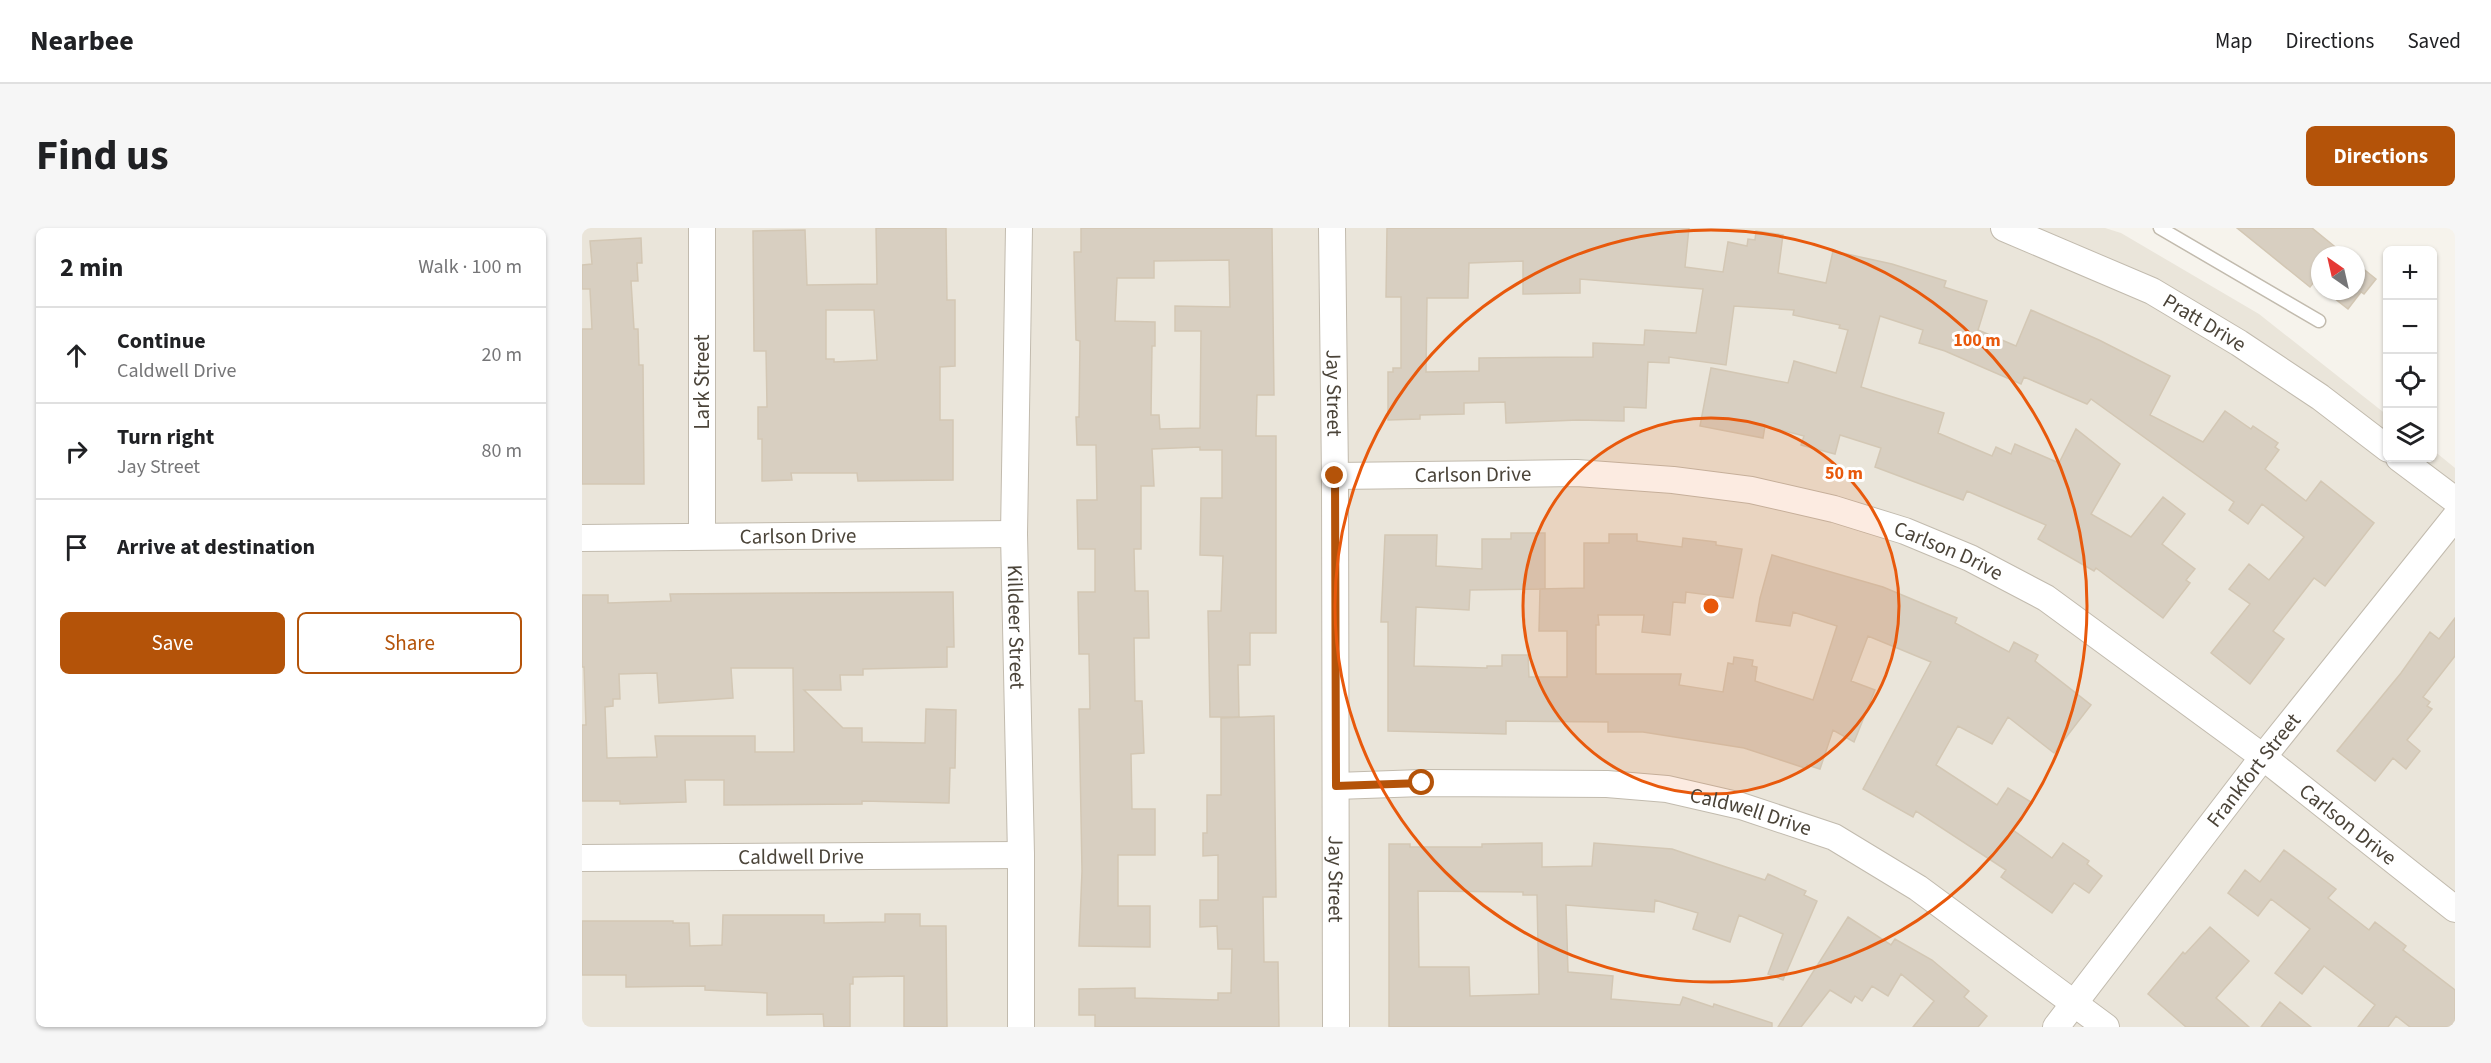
<!DOCTYPE html>
<html lang="en">
<head>
<meta charset="utf-8">
<style>
	:root { --surface:#fff; --page:#f6f6f6; --text:#202124; --muted:#757577; --line:#e0e0e0; --accent:#b45309 }
	body { margin:0; font-family:"Source Sans 3",sans-serif; background:var(--page); color:var(--text) }
	.controls { position:absolute; right:18px; top:18px; display:grid; overflow:hidden; border-radius:9px; box-shadow:0 2px 4px #0004 }
	.controls button { width:54px; height:54px; display:grid; place-items:center; padding:0; border:0; border-bottom:2px solid var(--line); background:var(--surface); color:var(--text); font:30px sans-serif }
	.compass { position:absolute; left:1729px; top:18px; width:54px; height:54px; border-radius:50%; background:var(--surface); box-shadow:0 2px 4px #0004; rotate:326deg }
	.stop { position:absolute; width:18px; height:18px; margin:-14px; border:4px solid #b45309; border-radius:50%; background:#fff }
	.stop.end { background:#b45309; border-color:#fff; box-shadow:0 2px 6px #0008 }
	.list { margin:0; padding:0; list-style:none }
	h2 { display:flex; justify-content:space-between; align-items:center; height:78px; margin:0; padding:0 24px; font-size:26px }
	h2 small { font-size:20px; font-weight:400; color:var(--muted) }
	.list li { display:grid; grid-template-columns:39px 1fr auto; gap:18px; align-items:center; box-sizing:border-box; height:96px; padding:0 24px; border-top:2px solid var(--line) }
	.list b { display:block; font-size:22px; white-space:nowrap }
	.list p { margin:0; font-size:20px; white-space:nowrap; color:var(--muted) }
	.list em { font-size:20px; font-style:normal; color:var(--muted) }
	.actions { display:flex; gap:12px; padding:18px 24px }
	.actions a { flex:1; padding:14px 0; border:2px solid var(--accent); border-radius:9px; text-align:center; font-size:21px; color:var(--accent) }
	.actions .main { background:var(--accent); color:#fff }
	.icon { flex:none; width:33px; height:33px; fill:none; stroke:currentColor; stroke-width:2; stroke-linecap:round; stroke-linejoin:round }
	.map { position:relative; flex:none; width:1873px; height:799px; overflow:hidden; border-radius:9px }
	header { display:flex; align-items:center; gap:36px; box-sizing:border-box; height:84px; padding:0 30px; background:var(--surface); border-bottom:2px solid var(--line) }
	header strong { font-size:28px }
	nav { display:flex; gap:33px; margin-inline-start:auto; font-size:21px }
	.intro { display:flex; align-items:center; justify-content:space-between; box-sizing:border-box; height:144px; padding:0 36px }
	h1 { margin:0; font-size:42px }
	.button { padding:15px 27px; border-radius:9px; background:var(--accent); color:#fff; font-size:21px; font-weight:700 }
	main { display:flex; gap:36px; padding:0 36px }
	aside { flex:1; background:var(--surface); border-radius:9px; box-shadow:0 2px 4px #0004 }
	.map>svg:first-child { display:block }
	.residential { fill:#eae5da }
	.building { fill:#d8cfc1; stroke:#d3c7b4; stroke-width:1.5; fill-rule:evenodd }
	.lines { fill:none; stroke-linecap:round; stroke-linejoin:round }
	.service-casing { stroke:#c2bbae; stroke-width:15 }
	.minor-casing { stroke:#c2bbae; stroke-width:28 }
	.service { stroke:#fff; stroke-width:12 }
	.minor { stroke:#fff; stroke-width:26 }
	.route { stroke:#b45309; stroke-width:8 }
	.ring { fill:none; stroke:#e8590c; stroke-width:3 }
	.labels { text-anchor:middle; dominant-baseline:central; stroke-width:6; stroke-linejoin:round; paint-order:stroke }
	.street-label { font-size:21px; fill:#4b4439; stroke:#fff }
	.centre { fill:#e8590c; stroke:#fff; stroke-width:3 }
	.ring-label { font-size:18px; text-anchor:middle; font-weight:bold; fill:#e8590c; stroke:#fff; stroke-width:6; stroke-linejoin:round; paint-order:stroke }
</style>
</head>
<body>
<header>
<strong>Nearbee</strong>
<nav><a>Map</a><a>Directions</a><a>Saved</a></nav>
</header>
<div class="intro"><h1>Find us</h1><a class="button">Directions</a></div>
<main>
<aside>
<h2>2 min<small>Walk · 100 m</small></h2>
<ul class="list">
<li><svg class="icon" aria-label="ahead" viewBox="0 0 24 24"><path d="M12 20V5M6 11l6-6 6 6"/></svg><div><b>Continue</b><p>Caldwell Drive</p></div><em>20 m</em></li>
<li><svg class="icon" aria-label="right" viewBox="0 0 24 24"><path d="M7 20v-9h11M14 6l5 5-5 5"/></svg><div><b>Turn right</b><p>Jay Street</p></div><em>80 m</em></li>
<li><svg class="icon" aria-label="arrive" viewBox="0 0 24 24"><path d="M6 21V4h12l-3 4 3 4H6"/></svg><div><b>Arrive at destination</b></div></li>
</ul>
<div class="actions"><a class="main">Save</a><a>Share</a></div>
</aside>
<div class="map">
<svg width="1873" height="799" viewBox="0 0 1873 799">
	<rect width="100%" height="100%" fill="#f6f3ec"/>
	<!-- residential -->
	<path class="residential" d="M0,0H1523L1539,5L1677,86L1805,187L1806,230H1850L1851,222L1873,240V799H0Z"/>
	<!-- building -->
	<path class="building" d="M294,0H364L365,72H373V138L358,139V192H371V252L276,253L275,245H209L210,252L180,253V211H176V179H185L184,123H172L171,3L223,2L225,57L295,56ZM244,82H292L295,132L252,134V131H244Z
		M499,0H690L692,167H675L674,208H694V405H668V437H656L657,489H628L626,383H639L641,328L618,327L619,270H640V222H618V219L570,221L572,258H559V321H552L553,363H566L567,410H552L553,473H560L562,525L549,526L550,581H573V627H536V678H568V719L497,718L500,643L497,481H508L507,426H497L496,364H513V321H496L495,272H515L514,217H495L494,189H497L498,113L494,112L492,24H499ZM647,32L648,79L593,78V103H619L618,200L578,201L577,187H569L570,118H573V94L533,93L535,50H572V33Z
		M805,0H1107L1103,39L1141,44L1146,14L1165,18L1166,11L1173,12L1174,3L1201,7L1196,45L1244,55L1251,23L1310,36L1364,53L1362,59L1405,73L1396,102L1434,118L1449,82L1517,112L1588,148L1568,187L1621,214L1643,183L1669,201L1671,198L1696,215L1693,219L1697,222L1683,241L1724,273L1739,253L1792,295L1743,358L1732,350L1691,403L1702,411L1668,456L1629,425L1668,376L1647,361L1667,336L1687,352L1722,309L1680,276L1666,296L1647,282L1652,274L1509,171L1505,176L1442,149L1439,156L1363,123L1337,115L1341,102L1298,88L1279,159L1362,185L1356,205L1410,228L1414,219L1429,226L1433,216L1477,235L1494,201L1538,236L1509,286L1549,309L1581,269L1603,286L1580,316L1613,341L1604,352L1608,355L1581,390L1514,340L1512,343L1456,311L1464,297L1385,263L1381,272L1293,239L1299,220L1258,207L1253,226L1219,217L1222,208L1183,198L1181,210L1118,198L1129,140L1206,155L1212,133L1254,145L1266,102L1257,100L1258,97L1211,87L1212,82L1152,78L1144,137L1087,129V135L1066,134L1064,180L1042,179V193L996,192L924,195L923,174L882,175V186L838,187V191L806,192V144H811V140H819V69H804ZM941,33V66L998,65V51L1121,61L1114,105L1063,102L1062,117L1011,115V129L897,130V143L844,144L845,70H886L887,35Z
		M1655,0H1730L1763,27H1738V59L1732,54L1728,59Z
		M59,10L60,35H55L56,53H49L52,101H56L57,137H61L62,256H0V101H10L8,61H0V37L10,36L8,13Z
		M1774,35L1794,51L1782,66L1779,64L1766,81L1743,63H1774Z
		M929,305H963V361L888,362L887,382L834,379L832,438L905,440V438H920V427H946L947,449H985V403H957L958,361L1002,360V315H1027V306H1055V313L1100,319L1101,310L1134,314V317L1160,321L1151,370L1104,364L1103,375L1091,374L1088,407L1060,404L1062,387H1016L1017,397H1014V446H1099L1097,457L1141,464L1146,435L1151,436L1152,429L1171,432L1170,438L1175,439L1173,453L1231,472L1255,398L1211,384L1208,398L1174,393L1178,370L1190,327L1301,359L1375,390L1373,395L1427,424L1432,414L1456,427L1453,433L1509,477L1472,525L1426,489L1410,516L1376,498L1354,537L1415,577L1426,560L1449,574L1431,602L1470,630L1481,615L1507,633L1505,636L1520,648L1507,665L1492,655L1470,685L1419,649L1424,642L1334,583L1331,589L1281,561L1349,434L1286,408L1269,453L1293,462L1272,514L1251,502L1238,541L1225,537L1223,540L1162,520L1061,504H1026V494L924,493V506L806,503V394H799L803,307H855L854,338L900,341V311H929Z
		M371,364L372,419H365V439L281,441V447H258L259,462H222L261,500H280V514L343,515L344,481L374,482L373,540H368L367,575L280,573V576L142,577V552H103L104,574L38,576V573H0V497H4L2,439H0V367H26V375L89,373L88,366ZM149,440H211L212,524H173V508H73L75,529L25,530L23,479L31,478V471H38L37,446L75,445L77,475L151,470Z
		M1873,390V428L1841,469L1848,474L1845,478L1850,481L1825,512L1838,523L1824,541L1811,530L1793,553L1755,523L1819,445L1848,404L1857,411Z
		M692,488L694,669H681L682,734H696L697,799H513V787H497V761L553,760V770L636,772V765H649L650,721H636L635,698L618,699V672H636V627L621,628V605H625V567H639V490Z
		M960,615V639L1010,638L1012,615L1090,621L1183,652L1186,646L1224,663L1222,667L1235,673L1201,752L1186,746L1201,706L1157,687L1148,714L1111,701L1116,685L1073,672L1072,684L984,677L986,744L1031,748L1029,771L1098,777L1101,769L1131,779L1132,776L1190,795V799H807V616H828V619H900V616ZM836,663L941,664V667H955L957,766L888,768L887,739H837Z
		M1702,622L1754,661L1746,670L1787,702L1793,694L1824,718L1821,722L1873,762V799H1828L1814,788L1806,799H1776L1793,777L1742,738L1720,766L1693,745L1728,701L1689,671L1676,688L1646,665L1663,642L1678,654Z
		M303,686H338V698H364L365,799H322V748L271,749V756H268V799H242L241,786L185,787V765L123,762V758L44,759V747H0V693H91V695H107L108,718L140,717L141,687H242V695L303,694Z
		M1266,689L1309,717L1313,711L1350,732L1387,763L1382,769L1405,788L1396,799H1331L1352,773L1319,746L1306,768L1290,758L1280,773L1273,768L1269,775L1248,762L1219,799H1196Z
		M1628,699L1667,733L1634,770L1667,799H1604L1566,766L1601,724L1603,726Z
		M1698,774L1729,799H1679Z"/>
	<g class="lines">
		<defs>
			<path id="service" d="M1578,0L1737,93"/>
			<g id="minor">
				<path d="M120,0V308"/>
				<path id="s1" d="M437,0L432,306L439,627V799"/>
				<path id="s2" d="M750,0L753,248L754,799"/>
				<path id="s3" d="M1422,0L1570,63L1657,115L1738,169L1806,221"/>
				<path d="M1817,230L1873,272"/>
				<path id="s4" d="M753,248L995,245L1091,252L1169,262L1252,281L1323,303L1388,330L1464,370L1681,529L1873,681"/>
				<path id="s5" d="M0,310L432,306"/>
				<path id="s6" d="M754,558L840,555L1025,556L1085,561L1159,578L1252,609L1336,660L1524,799"/>
				<path id="s7" d="M0,630L439,627"/>
				<path id="s8" d="M1474,799L1681,529L1873,289"/>
			</g>
		</defs>
		<!-- service casing -->
		<use href="#service" class="service-casing"/>
		<!-- minor casing -->
		<use href="#minor" class="minor-casing"/>
		<!-- service -->
		<use href="#service" class="service"/>
		<!-- minor -->
		<use href="#minor" class="minor"/>
	</g>
	<g class="lines">
		<!-- route -->
		<path class="route" d="M753,248L754,558L840,555"/>
	</g>
	<!-- distance rings -->
	<circle cx="1129" cy="378" r="188" fill="#e8590c" fill-opacity=".12"/>
	<g class="ring">
		<circle cx="1129" cy="378" r="188"/>
		<circle cx="1129" cy="378" r="376"/>
	</g>
	<g class="labels">
		<!-- street labels -->
		<g class="street-label">
			<text stroke="none"><textPath href="#s3" startOffset="222">Pratt Drive</textPath></text>
			<text transform="translate(120 154) rotate(-90)">Lark Street</text>
			<text stroke="none"><textPath href="#s2" startOffset="165">Jay Street</textPath></text>
			<text stroke="none"><textPath href="#s4" startOffset="138">Carlson Drive</textPath></text>
			<text stroke="none"><textPath href="#s5" startOffset="216">Carlson Drive</textPath></text>
			<text stroke="none"><textPath href="#s4" startOffset="624">Carlson Drive</textPath></text>
			<text stroke="none"><textPath href="#s1" startOffset="399">Killdeer Street</textPath></text>
			<text stroke="none"><textPath href="#s8" startOffset="324">Frankfort Street</textPath></text>
			<text stroke="none"><textPath href="#s6" startOffset="418">Caldwell Drive</textPath></text>
			<text stroke="none"><textPath href="#s4" startOffset="1110">Carlson Drive</textPath></text>
			<text stroke="none"><textPath href="#s7" startOffset="219">Caldwell Drive</textPath></text>
			<text stroke="none"><textPath href="#s2" startOffset="651">Jay Street</textPath></text>
		</g>
	</g>
	<circle cx="1129" cy="378" r="9" class="centre"/>
	<g class="ring-label">
		<text x="1395" y="118">100 m</text>
		<text x="1262" y="251">50 m</text>
	</g>
</svg>
<div class="controls">
<button>+</button>
<button>−</button>
<button><svg class="icon" aria-label="locate" viewBox="0 0 24 24"><circle cx="12" cy="12" r="6"/><path d="M12 2v4M12 18v4M2 12h4M18 12h4"/></svg></button>
<button><svg class="icon" aria-label="layers" viewBox="0 0 24 24"><path d="M12 4l9 5-9 5-9-5zM3 14l9 5 9-5"/></svg></button>
</div>
<svg class="compass" viewBox="-18 -18 36 36"><path d="M0-13l5 13h-10z" fill="#e53935"/><path d="M0 13l5-13h-10z" fill="#757577"/></svg>
<div class="stop" style="left:840px;top:555px"></div>
<div class="stop end" style="left:753px;top:248px"></div>
</div>
</main>
</body>
</html>
